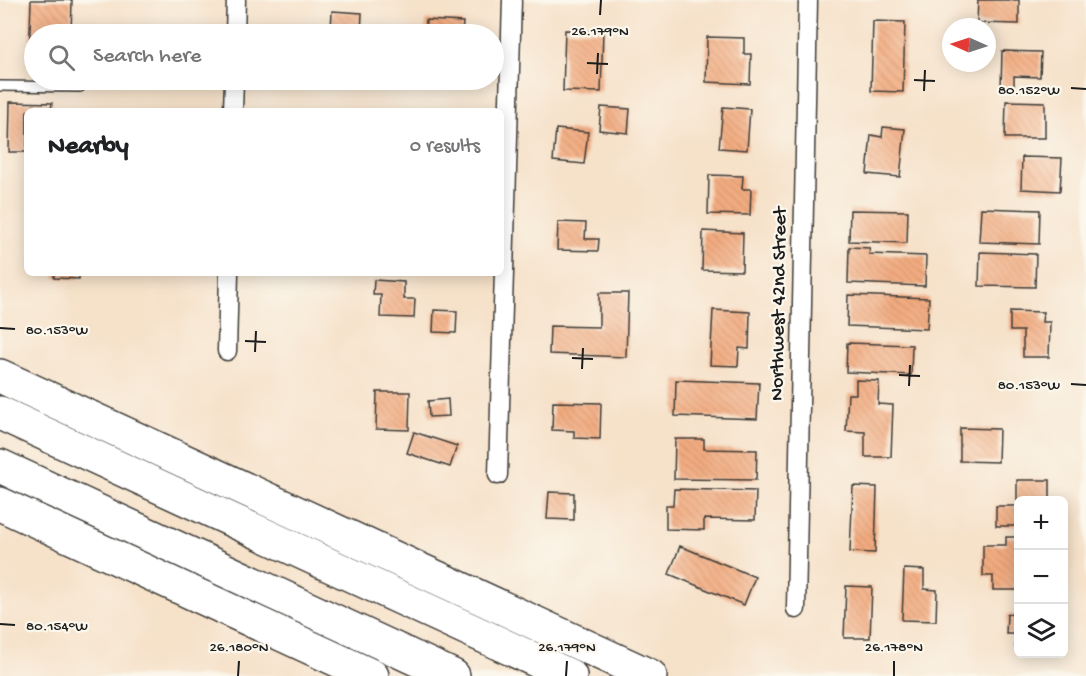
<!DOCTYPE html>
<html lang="en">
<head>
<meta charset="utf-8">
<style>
	:root { --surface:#fff; --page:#f6f6f6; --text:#202124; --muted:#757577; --line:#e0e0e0 }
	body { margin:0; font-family:"Gochi Hand",sans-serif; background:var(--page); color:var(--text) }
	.controls { position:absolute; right:18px; bottom:18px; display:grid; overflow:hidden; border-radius:9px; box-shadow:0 3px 15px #0003 }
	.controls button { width:54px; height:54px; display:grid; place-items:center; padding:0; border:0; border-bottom:2px solid var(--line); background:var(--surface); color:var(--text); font:30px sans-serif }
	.compass { position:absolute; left:942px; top:18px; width:54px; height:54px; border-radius:50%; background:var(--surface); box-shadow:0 3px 15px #0003; rotate:273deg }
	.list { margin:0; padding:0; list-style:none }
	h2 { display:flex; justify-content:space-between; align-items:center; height:78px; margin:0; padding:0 24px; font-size:26px }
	h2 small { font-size:20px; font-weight:400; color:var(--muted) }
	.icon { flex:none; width:33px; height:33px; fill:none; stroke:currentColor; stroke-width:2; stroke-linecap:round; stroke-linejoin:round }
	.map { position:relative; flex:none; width:1086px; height:676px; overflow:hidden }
	.search { position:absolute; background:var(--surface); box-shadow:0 3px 15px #0003; left:24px; top:24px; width:480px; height:66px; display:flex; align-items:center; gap:15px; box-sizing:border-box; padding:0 21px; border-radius:33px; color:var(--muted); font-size:22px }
	.panel { position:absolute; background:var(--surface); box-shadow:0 3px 15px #0003; left:24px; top:108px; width:480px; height:168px; border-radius:9px }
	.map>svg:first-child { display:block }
	.building { fill:url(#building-back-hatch) }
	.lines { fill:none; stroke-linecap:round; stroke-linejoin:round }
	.service-casing { stroke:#3d3a36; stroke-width:12 }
	.minor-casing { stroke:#3d3a36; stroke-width:21 }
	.motorway-casing { stroke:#3d3a36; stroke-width:36 }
	.service { stroke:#fff; stroke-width:9 }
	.minor { stroke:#fff; stroke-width:18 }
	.motorway { stroke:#fff; stroke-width:33 }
	.ticks { fill:none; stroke:#1c1c1c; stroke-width:2 }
	.labels { text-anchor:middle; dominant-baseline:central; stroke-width:4.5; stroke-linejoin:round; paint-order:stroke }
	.street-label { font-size:20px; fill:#1c1c1c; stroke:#fbf7ec }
	.ticks-label { font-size:15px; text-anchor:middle; fill:#1c1c1c; stroke:#fbf7ec; stroke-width:4.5; stroke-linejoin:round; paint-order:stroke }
</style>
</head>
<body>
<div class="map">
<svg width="1086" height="676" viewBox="0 0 1086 676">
	<defs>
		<pattern id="building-back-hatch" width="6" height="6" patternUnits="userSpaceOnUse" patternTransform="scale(1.5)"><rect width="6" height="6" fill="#f3ac80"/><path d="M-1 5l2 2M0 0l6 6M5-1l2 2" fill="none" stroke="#d0936e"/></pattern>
	</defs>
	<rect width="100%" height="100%" fill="#fbf7ec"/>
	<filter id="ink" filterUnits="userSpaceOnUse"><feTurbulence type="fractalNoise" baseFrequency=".0167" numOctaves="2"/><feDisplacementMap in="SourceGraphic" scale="12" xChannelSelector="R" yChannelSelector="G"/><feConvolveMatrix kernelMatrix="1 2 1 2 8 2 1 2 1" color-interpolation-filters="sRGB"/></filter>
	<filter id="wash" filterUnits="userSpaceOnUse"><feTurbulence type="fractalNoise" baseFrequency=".008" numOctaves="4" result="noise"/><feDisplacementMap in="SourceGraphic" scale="24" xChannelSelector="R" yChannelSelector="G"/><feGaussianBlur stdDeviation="1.35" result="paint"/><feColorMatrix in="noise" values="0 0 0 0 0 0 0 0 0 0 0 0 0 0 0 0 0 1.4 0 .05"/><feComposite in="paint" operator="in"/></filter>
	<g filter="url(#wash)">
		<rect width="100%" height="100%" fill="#f6e1c9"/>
		<g id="blocks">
			<!-- building -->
			<path class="building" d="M31,0H72L71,34H34V61H29Z
				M978,0H1019V24L977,23Z
				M332,11L362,13L361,33L331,31Z
				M426,20L463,22L462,34H425Z
				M873,21L905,22L903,92L871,91Z
				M565,30L603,31L601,92L563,91Z
				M707,37L744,38V54H751L750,84L706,82Z
				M1002,51L1041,52L1040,77L1014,76V88H1001Z
				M1006,101L1045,102V138H1005Z
				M10,102L52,103L51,111H27V152H9Z
				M601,107L630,109L628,133L599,130Z
				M723,107L750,109L747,150L719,148Z
				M883,127L905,129L900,177L867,174L871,135L882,137Z
				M556,129L588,132L584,164L553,161Z
				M1022,157L1062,158L1060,191L1021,189Z
				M709,175L743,176L742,189H751L750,215L708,214Z
				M981,208L1040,210L1039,244L979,242Z
				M850,210L908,211L907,243L849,241Z
				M558,222L586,223L585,239H599L598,251L557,250Z
				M703,231L743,233L742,271L702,270Z
				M849,247L870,248L869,254L926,256L925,286L848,283Z
				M980,252L1036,254L1035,287L979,286Z
				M54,273H79V279L54,278Z
				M374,280L404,282V299H415L414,318L380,317L381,295H373Z
				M599,293H628L626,357L549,354L550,326L599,327Z
				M848,295L929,298L927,329L847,326Z
				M434,310L457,311L456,333L433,332Z
				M713,310L750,312L749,349L739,348L738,366L710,365Z
				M1010,311L1043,312L1042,322H1050L1049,357H1023V331H1010Z
				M847,343L912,345L911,375L846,372Z
				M676,380L759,383L757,419L675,416Z
				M856,380L879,381L878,404L893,405L891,457H865V432L846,431L848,394H856Z
				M377,392H410L409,430L376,429Z
				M448,399L449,416L429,417L428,401Z
				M553,402L601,403L600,439L574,438V431L552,430Z
				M960,428L999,429L998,462L960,461Z
				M414,432L457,446L450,467L407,453Z
				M675,439H704V449L757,450L756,480L674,479Z
				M1017,480H1050V500H1017Z
				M853,486L877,487L875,553L850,552Z
				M674,489L756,491L755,520L704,519V530L666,529V505H673Z
				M549,492L574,493V520L547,519Z
				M996,506H1018V526H996Z
				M1006,537H1018V590H993V576H983V545H1006Z
				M680,546L755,577L744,605L669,574Z
				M904,569L924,570V589L937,590L936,621L902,620Z
				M846,586L872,587L870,638H844Z
				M1007,614L1018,615V646H1015L1016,634H1006Z"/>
		</g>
	</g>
	<g filter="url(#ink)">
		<use href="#blocks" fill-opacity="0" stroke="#3d3a36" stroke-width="1.5"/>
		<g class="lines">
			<defs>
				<path id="service" d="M0,86L80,87"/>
				<path id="minor" d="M235,34L236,0
					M233,111L234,80
					M227,351L229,273
					M498,475L512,0
					M796,609L808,0"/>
				<path id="motorway" d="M0,376L650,676
					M0,413L570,676
					M0,466L453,676
					M0,504L372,676"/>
			</defs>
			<!-- service casing -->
			<use href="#service" class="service-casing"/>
			<!-- minor casing -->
			<use href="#minor" class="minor-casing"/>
			<!-- motorway casing -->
			<use href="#motorway" class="motorway-casing"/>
			<!-- service -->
			<use href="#service" class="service"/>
			<!-- minor -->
			<use href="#minor" class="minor"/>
			<!-- motorway -->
			<use href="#motorway" class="motorway"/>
		</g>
	</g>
	<!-- ticks -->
	<path class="ticks" d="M600,15L601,0M587,63L608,64M597,74L598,53M914,80L935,81M1071,88L1086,89M924,91L925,70M0,328L15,329M245,341L266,342M255,352L256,331M572,358L593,359M582,369L583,348M899,375L920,376M1071,384L1086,385M909,386L910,365M0,624L15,625M238,676L239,661M566,676L567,661M894,676V661"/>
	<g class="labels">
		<!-- street labels -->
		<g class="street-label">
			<text transform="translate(780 304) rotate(-89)">Northwest 42nd Street</text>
		</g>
	</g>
	<g class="ticks-label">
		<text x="600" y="35">26.179°N</text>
		<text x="1029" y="94">80.152°W</text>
		<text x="57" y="334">80.153°W</text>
		<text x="1029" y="389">80.153°W</text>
		<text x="57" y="630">80.154°W</text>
		<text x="239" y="651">26.180°N</text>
		<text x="567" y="651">26.179°N</text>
		<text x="894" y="651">26.178°N</text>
	</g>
</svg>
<div class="controls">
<button>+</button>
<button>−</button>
<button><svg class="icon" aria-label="layers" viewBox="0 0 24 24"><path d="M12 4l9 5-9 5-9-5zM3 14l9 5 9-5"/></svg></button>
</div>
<svg class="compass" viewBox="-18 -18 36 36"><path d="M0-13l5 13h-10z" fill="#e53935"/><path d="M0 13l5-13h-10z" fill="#757577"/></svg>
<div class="search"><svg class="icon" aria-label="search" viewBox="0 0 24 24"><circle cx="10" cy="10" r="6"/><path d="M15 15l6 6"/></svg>Search here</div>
<section class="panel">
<h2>Nearby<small>0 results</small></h2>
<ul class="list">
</ul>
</section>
</div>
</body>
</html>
